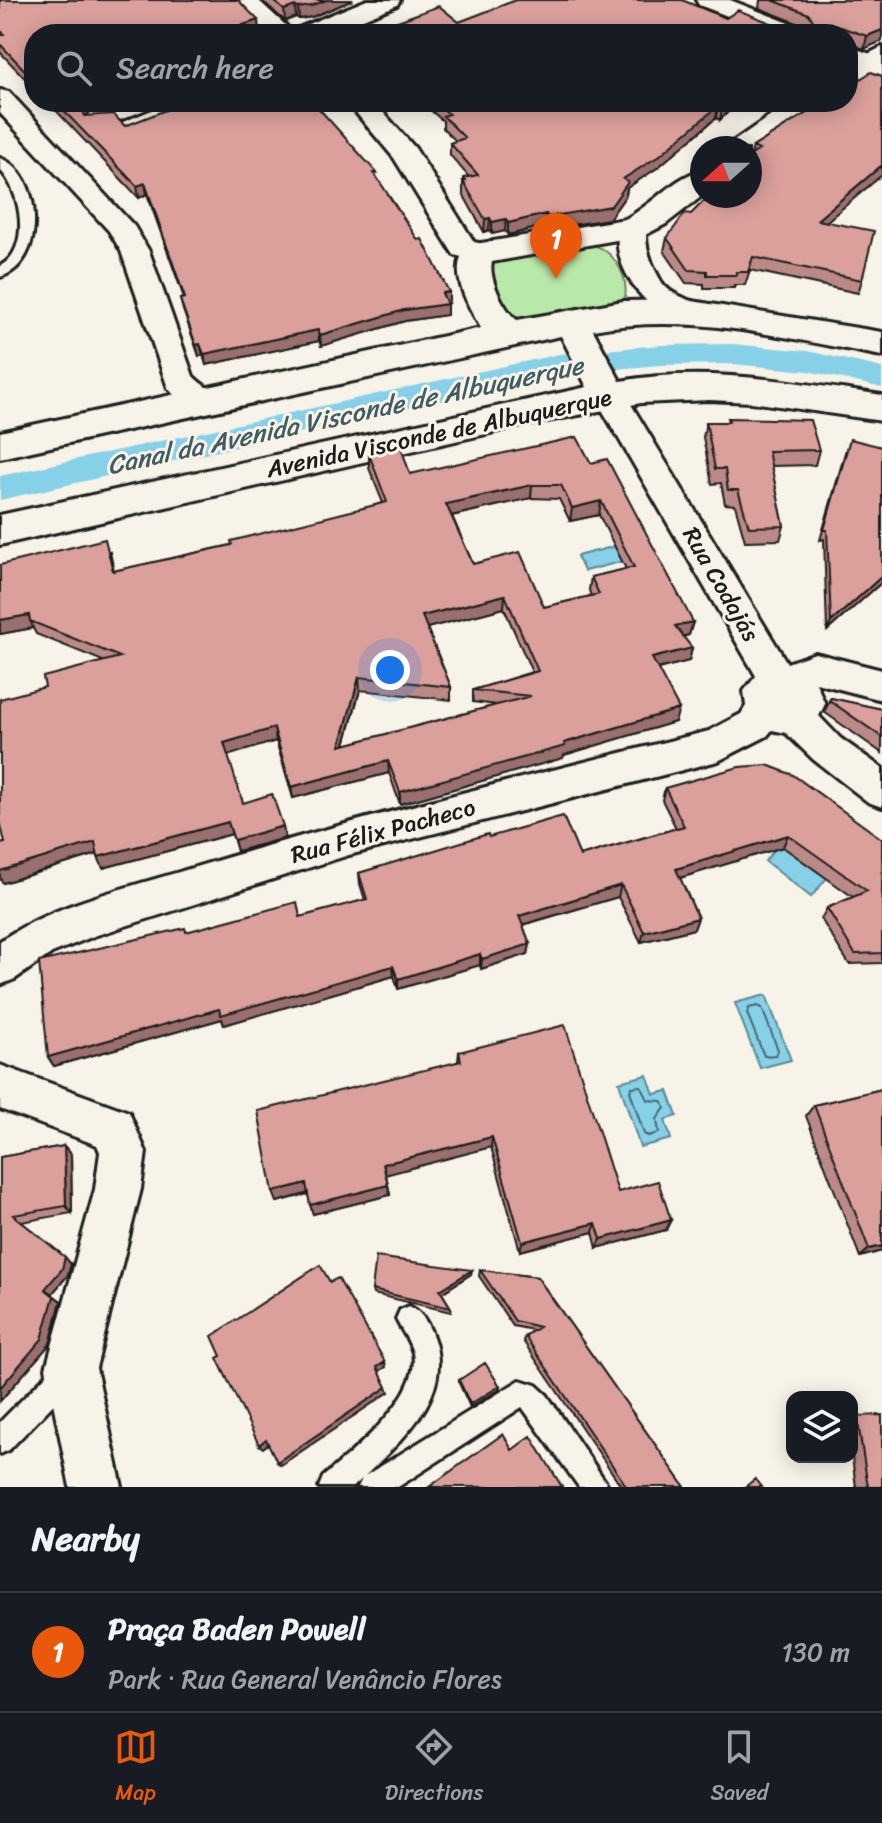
<!DOCTYPE html>
<html lang="en">
<head>
<meta charset="utf-8">
<style>
	:root { --surface:#171b24; --page:#242831; --text:#f1f3f6; --muted:#9ea1a6; --line:#363941; --accent:#ea580c }
	body { margin:0; font-family:Sriracha,sans-serif; background:var(--page); color:var(--text) }
	.controls { position:absolute; right:24px; bottom:24px; display:grid; overflow:hidden; border-radius:16px; box-shadow:0 4px 20px #0003 }
	.controls button { width:72px; height:72px; display:grid; place-items:center; padding:0; border:0; border-bottom:2px solid var(--line); background:var(--surface); color:var(--text); font:40px sans-serif }
	.compass { position:absolute; left:690px; top:136px; width:72px; height:72px; border-radius:50%; background:var(--surface); box-shadow:0 4px 20px #0003; rotate:249deg }
	.you { position:absolute; left:390px; top:670px; width:28px; height:28px; margin:-20px; border:6px solid #fff; border-radius:50%; background:#1a73e8; box-shadow:0 0 0 12px #1a73e833 }
	.badge { display:grid; place-items:center; width:52px; height:52px; border-radius:50%; background:var(--accent); color:#fff; font-size:26px; font-weight:700 }
	.pin { position:absolute; translate:-50% -66px; filter:drop-shadow(0 2px 4px #0008) }
	.pin::after { content:''; position:absolute; top:42px; width:28px; height:24px; background:inherit; clip-path:polygon(0 0,100% 0,50% 100%) }
	.list { margin:0; padding:0; list-style:none }
	h2 { display:flex; justify-content:space-between; align-items:center; height:104px; margin:0; padding:0 32px; font-size:34px }
	h2 small { font-size:26px; font-weight:400; color:var(--muted) }
	.list li { display:grid; grid-template-columns:52px 1fr auto; gap:24px; align-items:center; box-sizing:border-box; height:120px; padding:0 32px; border-top:2px solid var(--line) }
	.list b { display:block; font-size:30px; white-space:nowrap }
	.list p { margin:0; font-size:26px; white-space:nowrap; color:var(--muted) }
	.list em { font-size:26px; font-style:normal; color:var(--muted) }
	.icon { flex:none; width:44px; height:44px; fill:none; stroke:currentColor; stroke-width:2; stroke-linecap:round; stroke-linejoin:round }
	.map { position:relative; flex:none; width:882px; height:1487px; overflow:hidden }
	.search { position:absolute; background:var(--surface); box-shadow:0 4px 20px #0003; left:24px; right:24px; top:24px; height:88px; display:flex; align-items:center; gap:20px; box-sizing:border-box; padding:0 28px; border-radius:32px; color:var(--muted); font-size:30px }
	.sheet { height:224px; background:var(--surface) }
	nav { display:flex; justify-content:space-around; align-items:center; box-sizing:border-box; height:112px; border-top:2px solid var(--line); background:var(--surface); font-size:22px; color:var(--muted) }
	nav a { display:grid; justify-items:center; gap:4px }
	nav .on { color:var(--accent) }
	.map>svg:first-child { display:block }
	.green { fill:#b9e9a8; stroke:#6a8262; stroke-width:2 }
	.water { fill:#86d1e7; stroke:#5c8996; stroke-width:2 }
	.lines { fill:none; stroke-linecap:round; stroke-linejoin:round }
	.shore { stroke:#46646d; stroke-width:2 }
	.canal { fill:#86d1e7; fill-rule:evenodd }
	.lane-casing { stroke:#1c1c1c; stroke-width:6 }
	.street-casing { stroke:#1c1c1c; stroke-width:6 }
	.secondary-casing { stroke:#1c1c1c; stroke-width:6 }
	.lane { fill:#f7f3e8; fill-rule:evenodd }
	.street { fill:#f7f3e8; fill-rule:evenodd }
	.secondary { fill:#f7f3e8; fill-rule:evenodd }
	.wall { fill:#bc8a86; stroke:#1c1c1c; stroke-width:2; fill-rule:evenodd }
	.shaded-wall { fill:#99706d; stroke:#1c1c1c; stroke-width:2 }
	.building { fill:#dba09c; stroke:#1c1c1c; stroke-width:2; fill-rule:evenodd }
	.labels { text-anchor:middle; dominant-baseline:central; stroke-width:6; stroke-linejoin:round; paint-order:stroke }
	.street-label { font-size:24px; fill:#1c1c1c; stroke:#f7f3e8 }
	.water-label { font-size:26px; font-style:italic; fill:#415b63; stroke:#f7f3e8 }
</style>
</head>
<body>
<div class="map">
<svg width="882" height="1487" viewBox="0 0 882 1487">
	<rect width="100%" height="100%" fill="#f7f3e8"/>
	<filter id="ink" filterUnits="userSpaceOnUse"><feTurbulence type="fractalNoise" baseFrequency=".0125" numOctaves="2"/><feDisplacementMap in="SourceGraphic" scale="16" xChannelSelector="R" yChannelSelector="G"/><feConvolveMatrix kernelMatrix="1 2 1 2 8 2 1 2 1" color-interpolation-filters="sRGB"/></filter>
	<g filter="url(#ink)">
		<!-- green -->
		<path class="green" d="M587,244C611,246 629,274 625,298L616,304L525,320C499,314 496,293 486,270L489,262Z"/>
		<!-- water -->
		<path class="water" d="M624,544L632,559L584,571L577,556Z
			M779,844L827,878L811,897L765,861Z
			M766,995L791,1060L760,1068L735,1003Z
			M647,1075L654,1094L668,1091L677,1116L665,1120L671,1139L640,1147L619,1082Z"/>
		<g class="lines">
			<!-- shore -->
			<path class="shore" d="M758,1006L762,1008L778,1050L776,1055L764,1056L747,1013L749,1008Z
				M641,1086L648,1100L662,1101L665,1108L657,1119L659,1133L648,1136L644,1134L630,1091L632,1087Z"/>
			<!-- canal -->
			<path class="canal" d="M732,344L808,351L882,368V388L808,371L732,364L660,365L560,374L0,500V476L560,354L660,345Z"/>
			<defs>
				<path id="lane" d="M0,158C43,173 48,263 0,277V266C32,250 21,190 0,170Z
					M409,1306C421,1311 427,1322 432,1334C456,1394 404,1437 365,1476L520,1380L536,1385L547,1395L609,1487H579L522,1407L398,1487H358L362,1479L353,1487H319L323,1477C353,1451 422,1396 413,1353C410,1341 401,1330 396,1319L400,1310Z
					M68,1358L77,1362L81,1371L77,1380L9,1450L0,1454V1422L59,1362Z"/>
				<path id="street" d="M231,0H258L294,33L296,29L367,0H400L397,5L327,34H267Z
					M696,0H730L805,29L808,34H774L699,5Z
					M848,46L882,58V75L848,63Z
					M0,90L9,92L134,226L149,251L193,376C202,386 213,389 220,400L215,408C195,414 180,403 168,388L121,251L109,231L0,113Z
					M117,102H153L149,108L108,125H90L86,119L90,113Z
					M347,102H374L415,148L474,242L491,246L495,253L491,260L481,262L454,255L394,158Z
					M633,219L643,222C648,230 645,236 647,246C649,258 655,271 661,281C671,298 692,296 701,311L697,318C651,330 601,255 623,222Z
					M609,383L620,386L787,663L815,653L882,670V700L816,683L825,704L819,716L840,738L882,768V807L868,802L814,760L786,733L772,730L767,736L718,761L349,855L94,936L52,953L15,979L0,985V941C55,903 128,888 192,868C363,816 536,774 709,731L741,714L746,706L744,691L756,676L593,394L598,386Z
					M0,1065L129,1112L146,1152L141,1189L96,1368L122,1487H70L46,1368L95,1189L100,1152L97,1145L0,1109Z"/>
				<path id="secondary" d="M882,47V69L859,83L848,86V64Z
					M790,102H825L821,108L756,155L750,156V148H729L734,141Z
					M702,170V196L666,224L645,235L492,262C488,279 504,310 517,320L623,301L686,300L882,332V356C786,338 691,312 593,330L620,381C708,365 796,383 882,395V421L751,402L709,400L641,403L521,426L0,545V515L587,387L561,336L0,458V432L481,328C467,304 446,268 469,245L625,219C651,206 674,177 702,170Z"/>
			</defs>
			<!-- lane casing -->
			<use href="#lane" class="lane-casing"/>
			<!-- street casing -->
			<use href="#street" class="street-casing"/>
			<!-- secondary casing -->
			<use href="#secondary" class="secondary-casing"/>
			<!-- lane -->
			<use href="#lane" class="lane"/>
			<!-- street -->
			<use href="#street" class="street"/>
			<!-- secondary -->
			<use href="#secondary" class="secondary"/>
		</g>
		<!-- wall -->
		<path class="wall" d="M0,0L259,31L250,34H34V88L0,52Z
			M261,0H353L312,17L299,19L296,17L285,21Z
			M760,0H882L864,49L848,43V34H362L459,22L726,18L776,25H802L759,8Z
			M48,102H96L97,107L86,115L125,126L377,178L449,303H447V315L405,321L321,346L319,341L206,365L203,355L199,356L183,310L180,299L184,298L147,194L139,198Z
			M421,102H738L720,120L716,118L657,168L627,188L626,195L609,219L547,229L545,226L508,235L505,231L492,234L489,230L484,232L463,194V181H464V178L469,177L450,155V143L456,141L443,128V121Z
			M824,102L826,222L862,280L858,293L750,270L745,285H734V288H704V284L686,283L664,251L667,238L751,155L753,147Z
			M728,418L819,450L815,465L771,466L784,526L780,540L745,541L735,505L725,504L721,483L712,484L703,437L706,422H727Z
			M846,449L882,582L827,631L824,539L820,540Z
			M369,454L410,474L591,463L693,622L689,635L683,637L692,648L689,661L658,669L675,722L564,755L563,758L400,804L389,773L293,798L276,741L227,755L243,803L285,838L237,851L232,834L103,868L98,854L3,883L0,878V844L5,843L45,687L103,661L36,634L33,628L0,634L110,552L114,571L231,545L383,503L369,468ZM531,498L559,499L570,521L599,515L626,569L591,577L589,590L591,596L544,607L473,564L452,516ZM504,608L532,672L473,690V702L497,705L345,745L360,690L451,700V687L427,628Z
			M831,698L882,709V753L824,712Z
			M665,788L882,839V963L849,964L821,919L827,908L853,897L783,847L680,878L698,918L694,929L641,942L618,897L523,925L530,944L528,954L481,969L480,965L398,989L394,976L224,1025L222,1019L54,1066L48,1057L187,932L300,917L365,900L360,884L359,873L489,837L580,856L676,828L662,800Z
			M459,1052L618,1192L666,1230L597,1248L593,1232L520,1251L491,1147L386,1174L390,1195L313,1214L308,1194L277,1202L458,1061Z
			M882,1089V1251L860,1257L806,1116L814,1105Z
			M64,1146L71,1154L72,1213L21,1222L71,1264L68,1275L52,1294L61,1301L50,1344L0,1401V1157Z
			M480,1270L537,1277L685,1487H622L523,1341L525,1336L533,1330L513,1326L479,1276Z
			M471,1274L442,1293L451,1308V1312L373,1294L372,1290Z
			M459,1380L499,1390L470,1407L459,1383Z
			M857,1416L882,1487H856L852,1457V1418Z"/>
		<!-- shaded-wall -->
		<path class="shaded-wall" d="M326,0H353L312,17L299,19L298,8Z
			M295,6L296,17L285,21L284,10Z
			M258,20L259,31L250,34H238L237,27Z
			M837,26L835,34H828Z
			M882,30V41L864,49L867,36Z
			M86,102H96L97,107L84,117L81,106Z
			M728,102H738L720,120L722,107Z
			M718,106L716,118L657,168L627,188L626,195L609,219L547,229L548,217L623,179Z
			M882,165V175L813,233L817,220Z
			M145,183L147,194L139,198L137,186Z
			M546,214L545,226L508,235V223Z
			M490,218L489,230L484,232L485,219Z
			M506,219L505,231L492,234V222Z
			M449,292V303L442,304V293Z
			M447,304V315L405,321L321,346L320,335L404,310Z
			M318,330L319,341L206,365L204,354Z
			M200,344L203,355L199,356L196,345Z
			M532,485L531,498L446,517V504Z
			M601,501L599,515L570,521L572,508Z
			M882,576V582L827,631L831,622Z
			M505,595L504,608L423,629L422,616Z
			M29,615L33,628L0,634V620Z
			M693,622L689,635L672,639L675,626Z
			M692,648L689,661L649,671L652,658Z
			M359,677L360,690L341,758L340,746Z
			M679,709L675,722L564,755L563,758L400,804V792Z
			M274,728L276,741L227,756L224,743Z
			M388,761L389,773L293,798L291,787Z
			M228,822L232,834L103,868L98,857Z
			M283,826L285,838L237,851L234,840Z
			M788,835L783,847L673,880L676,869Z
			M95,842L100,853L3,883L0,878V871Z
			M621,885L618,897L518,926L519,916Z
			M698,918L694,929L641,942L644,932Z
			M530,944L528,954L481,969L482,959Z
			M480,954V965L398,989V979Z
			M393,966L394,976L224,1025L222,1019L54,1066L48,1057L219,1009Z
			M492,1137L491,1147L385,1175L383,1164Z
			M64,1146L71,1154L72,1213L66,1206Z
			M306,1183L309,1193L277,1202L273,1192Z
			M388,1185L390,1195L313,1214L310,1205Z
			M671,1220L666,1230L597,1248L601,1239Z
			M596,1223L593,1232L520,1251L522,1242Z
			M882,1246V1251L860,1257L869,1249Z
			M65,1257L71,1264L68,1275L52,1294L45,1289Z
			M472,1270L471,1274L440,1294V1290Z
			M54,1296L61,1301L50,1344L0,1401V1388Z
			M385,1362L386,1367L378,1372L377,1367Z
			M500,1386L499,1390L470,1407V1404Z
			M387,1387L389,1392L281,1465L277,1462Z
			M266,1439L269,1443L263,1448L259,1445Z"/>
		<!-- building -->
		<path class="building" d="M0,0H238L258,20L237,27L244,34H34V80L0,44V36L4,34L0,30Z
			M273,0H326L311,6L298,8L295,6L284,10Z
			M516,0H682L726,18L738,10L776,25H811L814,22L809,14L772,0H882V30L867,36L837,26L828,34H362L439,6L459,22Z
			M871,72L882,76V165L817,220L874,231L862,280L753,257L748,272H736L737,275H707V271L689,270L667,238L685,213L691,214L709,196H750V156L759,150L753,147L824,102H848V87Z
			M55,102H86L81,106L85,116L113,114L125,126L186,102H313L377,173H374L418,240L422,239L449,292L442,293L447,304L404,310L320,335L318,330L204,354L200,344L196,345L180,299L185,298L145,183L137,186Z
			M435,102H728L722,107L718,106L659,156L623,179L628,182L611,206L548,217L546,214L508,223L506,219L492,222L490,218L485,219L463,181H466L464,178L478,175L450,143L465,138L443,116L449,114Z
			M728,418L810,420L819,450L768,451L784,526L749,527L738,490H728L725,469H715L706,422H729Z
			M577,437L591,463L607,459L693,622L675,626L692,648L652,658L679,709L564,743L565,746L400,792L388,761L291,787L274,728L224,743L243,803L272,794L283,826L234,840L228,822L98,857L95,842L0,871V844L5,843L0,821V699L45,687L43,677L120,657L30,621L29,615L0,620V565L105,539L113,571L232,545L231,541L387,502L369,454L401,447L410,474ZM532,485H561L572,508L601,501L634,567L591,577L599,594L544,607L520,552L473,564L446,504ZM505,595L538,671L473,690L531,696L340,746L359,677L451,687L422,616Z
			M850,439L882,447V576L831,622L827,530H824Z
			M831,698L882,709V737L829,700Z
			M767,765L793,775L882,839V953L855,954L827,908L867,891L788,835L676,869L698,918L644,932L621,885L519,916L530,944L482,959L480,954L398,979L393,966L221,1015L219,1009L48,1057L39,962L185,928L186,932L297,902L300,917L367,899L359,873L488,834L489,837L563,816L580,856L684,826L665,788L739,767Z
			M565,1025L618,1192L658,1181L671,1220L601,1239L596,1223L522,1242L492,1137L383,1164L388,1185L310,1205L306,1183L273,1192L258,1111L461,1061L459,1052Z
			M882,1089V1246L869,1249L814,1105Z
			M64,1146L66,1206L13,1215L65,1257L62,1269L45,1289L54,1296L42,1339L0,1388V1157Z
			M376,1257L472,1270L440,1290L451,1308L372,1290Z
			M320,1265L330,1282L338,1278L385,1362L377,1367L387,1387L277,1462L266,1439L259,1445L217,1358L221,1356L212,1336Z
			M480,1270L537,1277L685,1487H627L525,1336L539,1327L515,1321Z
			M485,1363L500,1386L470,1404L459,1380Z
			M882,1415V1487H868L857,1416Z
			M503,1434L512,1450L531,1436L562,1487H429Z
			M755,1479L761,1487H745Z"/>
	</g>
	<g class="labels">
		<!-- street labels -->
		<g class="street-label">
			<text transform="translate(439 433) rotate(-12)">Avenida Visconde de Albuquerque</text>
			<text transform="translate(721 584) rotate(60)">Rua Codajás</text>
			<text transform="translate(383 831) rotate(-15)">Rua Félix Pacheco</text>
		</g>
		<!-- water labels -->
		<g class="water-label">
			<text transform="translate(345 415) rotate(-12)">Canal da Avenida Visconde de Albuquerque</text>
		</g>
	</g>
</svg>
<div class="controls">
<button><svg class="icon" aria-label="layers" viewBox="0 0 24 24"><path d="M12 4l9 5-9 5-9-5zM3 14l9 5 9-5"/></svg></button>
</div>
<svg class="compass" viewBox="-18 -18 36 36"><path d="M0-13l5 13h-10z" fill="#e53935"/><path d="M0 13l5-13h-10z" fill="#9ea1a6"/></svg>
<div class="you"></div>
<div class="pin badge" style="left:556px;top:279px">1</div>
<div class="search"><svg class="icon" aria-label="search" viewBox="0 0 24 24"><circle cx="10" cy="10" r="6"/><path d="M15 15l6 6"/></svg>Search here</div>
</div>
<section class="sheet">
<h2>Nearby<small></small></h2>
<ul class="list">
<li><span class="badge">1</span><div><b>Praça Baden Powell</b><p>Park · Rua General Venâncio Flores</p></div><em>130 m</em></li>
</ul>
</section>
<nav>
<a class="on"><svg class="icon" aria-label="map" viewBox="0 0 24 24"><path d="M3 6l6-2 6 2 6-2v14l-6 2-6-2-6 2zM9 4v14M15 6v14"/></svg>Map</a>
<a><svg class="icon" aria-label="directions" viewBox="0 0 24 24"><path d="M12 3l9 9-9 9-9-9zM9 14v-3h6M13 9l2 2-2 2"/></svg>Directions</a>
<a><svg class="icon" aria-label="saved" viewBox="0 0 24 24"><path d="M7 4h10v16l-5-4-5 4z"/></svg>Saved</a>
</nav>
</body>
</html>
